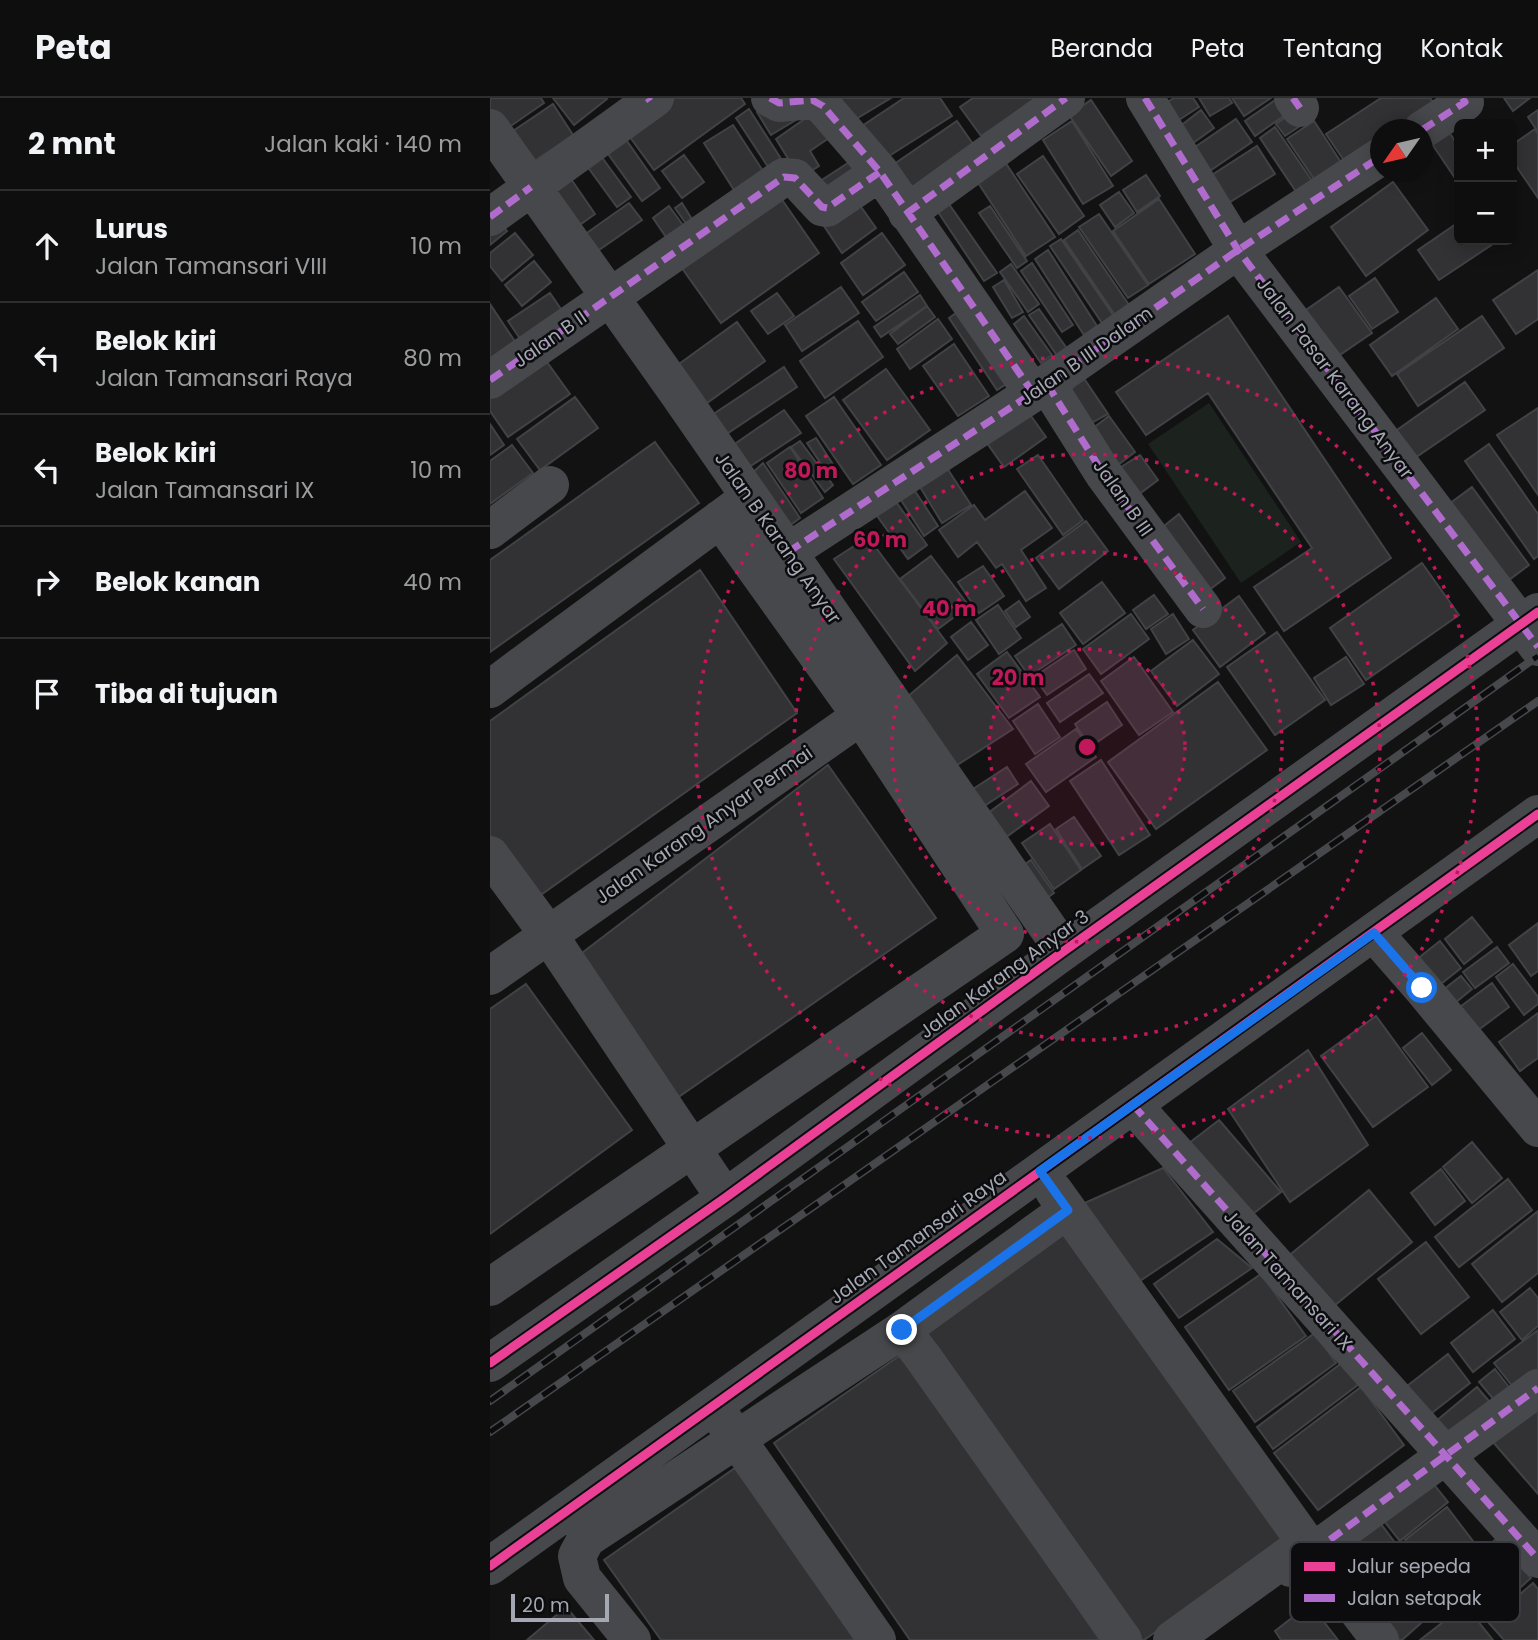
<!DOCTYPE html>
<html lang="id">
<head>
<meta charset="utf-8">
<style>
	:root { --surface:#0e0e0e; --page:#1c1c1c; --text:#f1f3f6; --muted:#9b9c9e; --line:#2e2e2e }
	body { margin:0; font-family:Poppins,sans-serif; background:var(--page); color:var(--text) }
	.controls { position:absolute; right:21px; top:21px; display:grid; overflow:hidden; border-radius:10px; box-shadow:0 4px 18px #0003 }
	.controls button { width:63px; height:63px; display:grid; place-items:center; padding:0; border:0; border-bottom:2px solid var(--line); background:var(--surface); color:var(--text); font:35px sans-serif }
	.compass { position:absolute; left:880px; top:21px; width:63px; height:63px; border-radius:50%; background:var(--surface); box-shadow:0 4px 18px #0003; rotate:236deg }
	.scale { position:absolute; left:21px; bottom:18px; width:98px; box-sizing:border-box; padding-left:7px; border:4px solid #a3a8b3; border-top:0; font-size:19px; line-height:24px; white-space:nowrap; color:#a3a8b3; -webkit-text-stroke:5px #0c0c0e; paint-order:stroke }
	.stop { position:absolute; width:21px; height:21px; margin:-16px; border:5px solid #1a73e8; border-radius:50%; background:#fff }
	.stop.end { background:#1a73e8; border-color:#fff; box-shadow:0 2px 7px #0008 }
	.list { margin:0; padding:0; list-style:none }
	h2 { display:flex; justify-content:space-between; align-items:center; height:91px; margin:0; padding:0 28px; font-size:30px }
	h2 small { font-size:23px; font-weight:400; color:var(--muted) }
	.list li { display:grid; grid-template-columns:46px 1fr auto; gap:21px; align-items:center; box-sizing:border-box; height:112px; padding:0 28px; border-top:2px solid var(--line) }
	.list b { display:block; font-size:26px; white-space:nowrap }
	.list p { margin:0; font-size:23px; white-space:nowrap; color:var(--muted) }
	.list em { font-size:23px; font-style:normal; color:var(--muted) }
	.icon { flex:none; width:38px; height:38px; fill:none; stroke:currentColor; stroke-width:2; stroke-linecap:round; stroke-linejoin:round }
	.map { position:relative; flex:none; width:1048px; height:1542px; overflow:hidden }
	header { display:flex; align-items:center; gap:42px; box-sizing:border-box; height:98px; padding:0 35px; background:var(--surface); border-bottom:2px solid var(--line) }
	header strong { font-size:33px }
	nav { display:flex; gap:38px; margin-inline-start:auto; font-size:24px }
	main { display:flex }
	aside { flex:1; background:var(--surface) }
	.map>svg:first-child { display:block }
	.green { fill:#1c221d }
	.building { fill:#323235; stroke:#414246; stroke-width:2 }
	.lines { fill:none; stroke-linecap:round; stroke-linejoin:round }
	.minor { stroke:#47484b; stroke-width:38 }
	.rail-casing { stroke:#47484b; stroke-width:8 }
	.rail { stroke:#0c0c0e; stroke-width:5; stroke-dasharray:16; stroke-linecap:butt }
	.quiet { stroke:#b06ccc; stroke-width:7; stroke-dasharray:14 7; stroke-linecap:butt }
	.cycleway-casing { stroke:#0c0c0e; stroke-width:13 }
	.cycleway { stroke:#ea4096; stroke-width:9 }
	.route { stroke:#1a73e8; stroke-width:9 }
	.ring { fill:none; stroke:#c2185b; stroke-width:3.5; stroke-dasharray:3.5 7 }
	.labels { text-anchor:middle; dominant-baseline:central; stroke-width:5; stroke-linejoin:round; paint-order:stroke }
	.street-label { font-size:19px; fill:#a3a8b3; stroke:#0c0c0e }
	.key { fill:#0c0c0e; stroke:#393b40; stroke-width:2 }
	.key-label { font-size:19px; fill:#a3a8b3 }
	.centre { fill:#c2185b; stroke:#0c0c0e; stroke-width:3.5 }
	.ring-label { font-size:21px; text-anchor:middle; font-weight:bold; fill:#c2185b; stroke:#0c0c0e; stroke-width:5; stroke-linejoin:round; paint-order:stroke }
</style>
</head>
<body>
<header>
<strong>Peta</strong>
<nav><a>Beranda</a><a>Peta</a><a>Tentang</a><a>Kontak</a></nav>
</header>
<main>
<aside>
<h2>2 mnt<small>Jalan kaki · 140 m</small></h2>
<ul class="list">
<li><svg class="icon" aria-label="ahead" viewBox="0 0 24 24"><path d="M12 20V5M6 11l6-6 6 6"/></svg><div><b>Lurus</b><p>Jalan Tamansari VIII</p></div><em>10 m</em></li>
<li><svg class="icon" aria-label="left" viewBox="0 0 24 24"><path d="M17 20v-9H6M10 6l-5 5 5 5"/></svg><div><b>Belok kiri</b><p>Jalan Tamansari Raya</p></div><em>80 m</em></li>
<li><svg class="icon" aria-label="left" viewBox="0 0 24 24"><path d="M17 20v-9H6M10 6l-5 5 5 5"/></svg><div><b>Belok kiri</b><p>Jalan Tamansari IX</p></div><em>10 m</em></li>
<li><svg class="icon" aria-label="right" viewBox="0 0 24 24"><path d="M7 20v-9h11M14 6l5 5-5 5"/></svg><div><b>Belok kanan</b></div><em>40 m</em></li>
<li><svg class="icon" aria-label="arrive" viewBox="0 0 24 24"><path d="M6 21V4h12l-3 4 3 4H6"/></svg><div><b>Tiba di tujuan</b></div></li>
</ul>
</aside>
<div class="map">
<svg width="1048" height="1542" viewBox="0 0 1048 1542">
	<rect width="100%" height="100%" fill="#121212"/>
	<!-- green -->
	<path class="green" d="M719,305L811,444L751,485L658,346Z"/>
	<!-- building -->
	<path class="building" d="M0,0H51L54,5L12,34L0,15Z
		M63,0H116L117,1L84,27Z
		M185,0H251L255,6L164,72L137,35Z
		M331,0H401L356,27Z
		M414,0H450L462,18L388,65L363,34Z
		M483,0H547L491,38L470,9Z
		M684,0H703L709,9L678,29L666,11Z
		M709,0H739L742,5L720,18Z
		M742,0H781L754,18Z
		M788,0L805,10L765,38L755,23Z
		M891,0H940L948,11L918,32H890V50L859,70L836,36Z
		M1014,0H1040L1023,13Z
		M601,2L642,63L621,78L579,17Z
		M277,4L324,11L281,37L267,14Z
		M63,6L83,37L40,66L20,35Z
		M259,11L295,67L282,75L246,20Z
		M807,11L816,24L795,38L786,26Z
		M711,12L724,30L696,50L684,33Z
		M1048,12V34L1038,19Z
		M326,13L342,38L320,53L329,68L310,80L286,41Z
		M746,21L762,44L708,81L692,58Z
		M467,23L485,49L411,98L394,73Z
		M582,23L623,88L593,106L553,42Z
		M824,23L858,75L832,93L797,41Z
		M243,27L275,76L246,95L214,45Z
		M955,28L969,49V86L938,40Z
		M785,29L825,87L809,98L770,40Z
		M1045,31L1048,36V100L1022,62V47Z
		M132,36L170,90L152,103L113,49Z
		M767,48L785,76L729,111L711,84Z
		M108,54L141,99L127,109L94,64Z
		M194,57L214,84L192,100L172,73Z
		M511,58L565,139L536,158L483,77Z
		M553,58L594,118L569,136L527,76Z
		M364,61L377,80L333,107L321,89Z
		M656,77L670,98L647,114L633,92Z
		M81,81L105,116L77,136L52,102Z
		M903,84L938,132L876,178L841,129Z
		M629,94L644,115L625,129L610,107Z
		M288,96L329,155L231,225L189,166Z
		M452,96L507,175L494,183L442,105Z
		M364,99L386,130L352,155L330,122Z
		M669,101L705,156L659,186L623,133Z
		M139,105L152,122L99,159L87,142Z
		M192,105L203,123L197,127L185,110Z
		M179,108L195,130L178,142L163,120Z
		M500,108L537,163L527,170L489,115Z
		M609,116L658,187L638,200L589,129Z
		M5,118L17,133L0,147V122Z
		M969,124V142H1009L949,182L928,152Z
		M588,132L639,207L625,217L574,142Z
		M25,135L43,157L12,183L0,168V155Z
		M392,135L415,167L373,197L351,165Z
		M571,141L625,220L614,228L560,148Z
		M558,152L607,228L594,237L545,161Z
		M44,163L61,184L32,208L15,187Z
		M542,165L583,227L572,234L531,173Z
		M521,166L549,206L538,214L510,174Z
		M1048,172V221L1026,236L1003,202Z
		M414,174L428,194L386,223L372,204Z
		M885,180L908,214L882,231L859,198Z
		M514,182L533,214L522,220L503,189Z
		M351,189L369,215L312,253L295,227Z
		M849,189L882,235L838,265L806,219Z
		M60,195L75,217L33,245L18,223Z
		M287,195L304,218L278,236L261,213Z
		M430,197L437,208L391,239L384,229Z
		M946,200L968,231L902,278L880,247Z
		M0,206L26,245L0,261Z
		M479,206L527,279L507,292L459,220Z
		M437,208L445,219L408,246L400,236Z
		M549,211L578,252L568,259L539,217Z
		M534,218L562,257L551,265L524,226Z
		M738,218L901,460L794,533L764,489L822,450L718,295L656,337L626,294Z
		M992,218L1014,250L928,308L907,276Z
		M448,221L462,241L420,271L407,251Z
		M368,223L393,259L335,300L310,263Z
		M247,224L275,263L206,313L178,274Z
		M464,246L499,298L468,318L433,268Z
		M49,253L80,296L18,339L0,313V288Z
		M294,269L307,289L235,337L222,317Z
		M396,271L440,332L397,362L353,302Z
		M591,276L618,316L596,328L576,301Z
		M975,284L995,312L916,366L897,339Z
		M85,299L108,330L50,372L27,341Z
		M344,299L391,367L363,386L316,318Z
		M1048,310V397L1007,337Z
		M536,311L556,339L514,369L494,341Z
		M294,312L311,335L250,375L236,352Z
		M619,318L645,354L625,369L598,334Z
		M0,326L14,347L0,357Z
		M326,340L346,371L338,376L317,345Z
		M310,343L343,387L335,394L301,349Z
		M165,344L209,405L0,554V462Z
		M999,346L1048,416V458L1044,461L975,363Z
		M22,347L43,375L0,406V363Z
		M300,349L333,400L311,415L277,365Z
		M548,357L593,422L573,437L527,371Z
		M650,357L668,382L640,403L623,374Z
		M273,365L310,420L291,434L257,380Z
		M455,367L481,407L452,425L427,384Z
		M982,389L1039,467L1007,491L951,412Z
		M425,393L448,428L434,438L411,402Z
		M535,393L562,430L531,452L556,490L536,503L512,466L506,470L487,444L468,459L449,432L484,407L495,422Z
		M404,401L437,447L418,461L385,415Z
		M689,416L735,480L711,498L664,436Z
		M596,423L618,453L569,491L546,460Z
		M378,439L457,545L425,573L344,461Z
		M441,458L479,508L448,531L410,481Z
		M932,465L969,517L876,582L840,530Z
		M493,468L514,498L489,515L468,484Z
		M210,472L307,615L45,801L0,737V623Z
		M612,484L635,515L593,546L570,515Z
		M664,497L678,516L656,531L643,512Z
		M749,498L775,535L730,569L703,532Z
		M529,503L540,519L526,529L515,513Z
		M508,507L531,540L509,556L486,522Z
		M641,516L659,541L611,576L593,551Z
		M683,516L699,541L676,556L661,531Z
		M481,524L498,547L478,562L461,539Z
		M572,526L586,547L539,578L525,558Z
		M787,534L835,602L785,637L737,569Z
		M703,542L729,576L687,608L661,573Z
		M584,552L596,571L557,597L544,579Z
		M517,554L550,599L519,620L487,576Z
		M467,557L523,631L458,673L410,605Z
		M644,559L683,614L649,637L611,583Z
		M856,559L874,586L841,607L824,580Z
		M599,576L613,595L570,624L557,605Z
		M728,584L777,652L666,731L618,664Z
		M617,604L632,627L600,649L585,626Z
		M548,606L570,639L545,656L523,623Z
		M586,631L606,659L556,694L536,666Z
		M611,662L660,737L629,757L580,683Z
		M338,667L446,820L187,1000L88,858Z
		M517,669L528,686L491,710L480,693Z
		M541,683L559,708L508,745L490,721Z
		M584,719L611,758L592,771L566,731Z
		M560,726L591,772L564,791L532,745Z
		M541,762L564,795L547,807L524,774Z
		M982,819L1002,844L974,866L955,841Z
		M1048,825V873L1041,878L1019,847Z
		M950,843L971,870L942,893L921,866Z
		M1007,849L1019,865L985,890L973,874Z
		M1023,866L1048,899V906L1034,917L1006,879Z
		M971,878L982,891L955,913L944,899Z
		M1002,885L1019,909L987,933L970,909Z
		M36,886L142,1032L0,1136V911Z
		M1048,915V960L1030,973L1009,944Z
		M886,918L938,989L883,1029L831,958Z
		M932,935L961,972L942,987L913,950Z
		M818,952L878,1047L800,1104L738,1011Z
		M729,1022L791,1094L755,1122L694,1049Z
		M982,1044L1012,1080L982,1105L953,1069Z
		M673,1070L723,1134L644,1187L588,1108Z
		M951,1071L975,1103L945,1127L921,1095Z
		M1018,1081L1042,1112L969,1169L945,1139Z
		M879,1092L922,1144L833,1217L790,1165Z
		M1048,1113V1175L1012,1204L982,1166Z
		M578,1129L798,1440L654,1542H642L427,1237Z
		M727,1141L762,1170L689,1220L664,1186Z
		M936,1144L979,1199L931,1236L888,1181Z
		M771,1176L816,1238L739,1292L695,1229Z
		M1040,1190L1048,1200V1228L1032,1242L1010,1214Z
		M1003,1212L1025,1241L983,1274L961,1245Z
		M1048,1232V1285L1030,1298L1004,1265Z
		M825,1235L846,1265L765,1324L743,1293Z
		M412,1256L610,1542H420L284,1345Z
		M958,1256L980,1285L929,1325L907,1296Z
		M853,1264L869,1286L783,1351L767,1329Z
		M1005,1271L1026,1298L1011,1310L989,1284Z
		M871,1289L914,1347L828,1412L784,1355Z
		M987,1289L1004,1309L955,1350L939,1329Z
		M1048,1305V1396L1003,1344Z
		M245,1370L367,1542H171L114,1462Z
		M934,1374L958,1404L910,1443L886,1413Z
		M957,1409L989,1451L947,1484L915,1442Z
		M882,1414L906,1446L860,1482L835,1451Z
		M1006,1441L1041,1480L1022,1497L987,1458Z
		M936,1481L956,1503L912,1542H898L885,1527Z
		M1043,1485L1048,1491V1542H1014L998,1524Z
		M820,1506L848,1542H791L785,1533Z
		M975,1507L1003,1542H930Z
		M76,1509L104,1542H37Z"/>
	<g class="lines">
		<!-- minor -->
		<path class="minor" d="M280,0L289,5L322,2L333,8L390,74L543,295
			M655,0L748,152L1048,549
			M803,0L810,10
			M0,30L188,295L574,853
			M932,32L975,4L972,0
			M417,115L576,0
			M0,119L165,0
			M0,282L294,79L305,80L332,109L337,110L390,74
			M557,286L613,375L713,511
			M0,432L60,387
			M298,454L543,295L748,152L890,59
			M0,591L252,405
			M0,757L58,836L235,1100
			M884,835L932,890L1048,1030
			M0,878L371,618
			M643,1007L1048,1461
			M564,1093L816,1445L682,1542
			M0,1189L515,836L371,618L230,421
			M412,1232L432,1258L633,1542
			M0,1265L235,1100L574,853L1048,514
			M232,1320L387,1542
			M823,1454L890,1542
			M0,1468L1048,716
			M801,1470L1048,1290
			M142,1542L92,1480L87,1458L96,1441L412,1232L577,1112"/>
		<defs>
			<path id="rail" d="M0,1303L1048,558
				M0,1334L1048,603"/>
		</defs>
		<!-- rail casing -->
		<use href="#rail" class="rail-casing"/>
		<!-- rail -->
		<use href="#rail" class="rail"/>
		<!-- quiet -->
		<path class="quiet" d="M158,0L160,3
			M280,0L289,5L322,2L333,8L390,74L543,295
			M655,0L748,152L1048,549
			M803,0L810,10
			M932,32L975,4L972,0
			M417,115L576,0
			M0,119L41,89
			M0,282L294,79L305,80L332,109L337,110L390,74
			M557,286L613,375L713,511
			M298,454L543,295L748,152L890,59
			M643,1007L1048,1461
			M823,1454L1048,1290"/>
		<defs>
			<path id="cycleway" d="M0,1265L235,1100L574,853L1048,514
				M0,1468L1048,716"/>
		</defs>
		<!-- cycleway casing -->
		<use href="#cycleway" class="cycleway-casing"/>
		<!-- cycleway -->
		<use href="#cycleway" class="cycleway"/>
	</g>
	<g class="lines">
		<!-- route -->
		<path class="route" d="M412,1232L578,1112L550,1073L884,835L932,890"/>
	</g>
	<!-- distance rings -->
	<circle cx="597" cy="649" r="98" fill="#c2185b" fill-opacity=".12"/>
	<g class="ring">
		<circle cx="597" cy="649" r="98"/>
		<circle cx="597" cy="649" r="195"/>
		<circle cx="597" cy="649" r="293"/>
		<circle cx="597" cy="649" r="391"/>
	</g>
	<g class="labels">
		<!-- street labels -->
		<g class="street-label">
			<text transform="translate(60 241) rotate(-35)">Jalan B II</text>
			<text transform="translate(596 258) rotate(-35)">Jalan B III Dalam</text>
			<text transform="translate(845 280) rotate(53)">Jalan Pasar Karang Anyar</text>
			<text transform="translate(633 400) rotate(55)">Jalan B III</text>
			<text transform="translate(288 440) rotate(55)">Jalan B Karang Anyar</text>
			<text transform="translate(214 727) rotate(-35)">Jalan Karang Anyar Permai</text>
			<text transform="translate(514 876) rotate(-36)">Jalan Karang Anyar 3</text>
			<text transform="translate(428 1139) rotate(-36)">Jalan Tamansari Raya</text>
			<text transform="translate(798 1182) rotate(48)">Jalan Tamansari IX</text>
		</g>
	</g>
	<!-- legend -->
	<rect x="800" y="1444" width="230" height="80" rx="10" class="key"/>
	<rect x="814" y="1464" width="31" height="9" fill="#ea4096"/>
	<rect x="814" y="1496" width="31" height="8" fill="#b06ccc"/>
	<g class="key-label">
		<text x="857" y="1475">Jalur sepeda</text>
		<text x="857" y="1507">Jalan setapak</text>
	</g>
	<circle cx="597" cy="649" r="10" class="centre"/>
	<g class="ring-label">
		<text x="321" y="380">80 m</text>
		<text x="390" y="449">60 m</text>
		<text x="459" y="518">40 m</text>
		<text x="528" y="587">20 m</text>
	</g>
</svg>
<div class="controls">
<button>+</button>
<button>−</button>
</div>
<svg class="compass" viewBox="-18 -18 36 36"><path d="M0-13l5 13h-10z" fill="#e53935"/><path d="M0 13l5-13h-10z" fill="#9b9c9e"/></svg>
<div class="scale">20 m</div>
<div class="stop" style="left:932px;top:890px"></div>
<div class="stop end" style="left:412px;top:1232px"></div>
</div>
</main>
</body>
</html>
